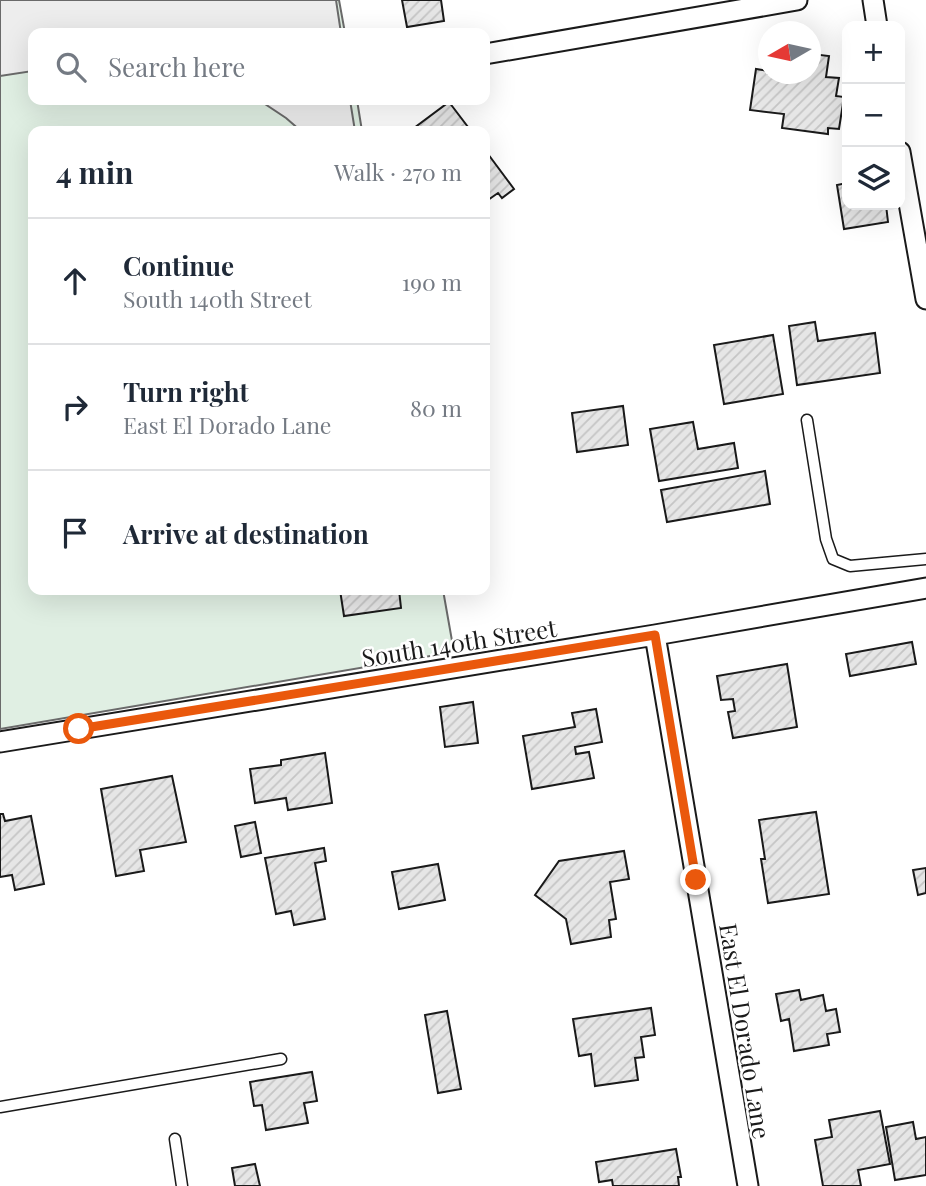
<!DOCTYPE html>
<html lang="en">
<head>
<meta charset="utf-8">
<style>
	:root { --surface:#fff; --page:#f6f6f7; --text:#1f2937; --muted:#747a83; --line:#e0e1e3 }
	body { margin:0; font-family:"Playfair Display",serif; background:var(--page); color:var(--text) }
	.controls { position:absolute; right:21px; top:21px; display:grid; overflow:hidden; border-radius:14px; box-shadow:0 7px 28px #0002 }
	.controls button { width:63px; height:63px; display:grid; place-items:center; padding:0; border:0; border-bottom:2px solid var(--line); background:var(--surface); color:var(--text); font:35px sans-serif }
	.compass { position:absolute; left:758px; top:21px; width:63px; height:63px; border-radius:50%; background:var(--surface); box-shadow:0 7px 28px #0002; rotate:261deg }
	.stop { position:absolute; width:21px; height:21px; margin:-16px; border:5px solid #ea580c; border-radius:50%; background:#fff }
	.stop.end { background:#ea580c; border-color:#fff; box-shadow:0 2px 7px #0008 }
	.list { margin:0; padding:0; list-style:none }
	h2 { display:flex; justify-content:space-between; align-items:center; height:91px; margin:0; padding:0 28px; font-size:30px }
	h2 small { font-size:23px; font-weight:400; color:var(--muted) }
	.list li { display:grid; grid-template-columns:46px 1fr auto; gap:21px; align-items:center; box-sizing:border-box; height:126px; padding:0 28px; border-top:2px solid var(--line) }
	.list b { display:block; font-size:26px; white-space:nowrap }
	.list p { margin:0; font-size:23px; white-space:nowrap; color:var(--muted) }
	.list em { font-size:23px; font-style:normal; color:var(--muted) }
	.icon { flex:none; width:38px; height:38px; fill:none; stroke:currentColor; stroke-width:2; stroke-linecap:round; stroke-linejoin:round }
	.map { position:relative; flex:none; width:926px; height:1186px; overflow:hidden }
	.search { position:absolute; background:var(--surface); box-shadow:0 7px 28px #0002; left:28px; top:28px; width:462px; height:77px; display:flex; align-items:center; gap:18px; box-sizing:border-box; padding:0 24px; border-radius:14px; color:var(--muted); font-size:26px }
	.panel { position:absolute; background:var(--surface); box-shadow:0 7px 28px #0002; left:28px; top:126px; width:462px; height:469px; border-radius:14px }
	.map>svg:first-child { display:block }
	.green { fill:#e0efe3; stroke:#6a6a6a; stroke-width:2 }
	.parking { fill:#ededed; stroke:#6a6a6a; stroke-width:2 }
	.building { fill:url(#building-hatch); stroke:#1a1a1a; stroke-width:2 }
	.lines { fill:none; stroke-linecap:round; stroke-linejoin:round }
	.service-casing { stroke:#1a1a1a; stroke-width:13 }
	.minor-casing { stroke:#1a1a1a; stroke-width:23 }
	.service { stroke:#fff; stroke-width:10 }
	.minor { stroke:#fff; stroke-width:19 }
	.route { stroke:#ea580c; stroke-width:9 }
	.labels { text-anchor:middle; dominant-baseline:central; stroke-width:5; stroke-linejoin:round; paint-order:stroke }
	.street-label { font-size:24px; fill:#1a1a1a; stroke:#fff }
</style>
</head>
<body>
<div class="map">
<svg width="926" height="1186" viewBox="0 0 926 1186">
	<defs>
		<pattern id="building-hatch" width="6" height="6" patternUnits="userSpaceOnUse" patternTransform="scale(1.75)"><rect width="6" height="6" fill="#e6e6e6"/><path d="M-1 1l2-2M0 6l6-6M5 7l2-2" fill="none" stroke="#c5c5c5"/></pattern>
	</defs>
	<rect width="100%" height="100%" fill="#fff"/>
	<!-- green -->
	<path class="green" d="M0,0H339L345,33H33V100H357L362,131H33V590H443L454,652L0,729Z"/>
	<!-- parking -->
	<path class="parking" d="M0,0H336L341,33H33V71L0,76Z
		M259,100H350L355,131H301L286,118Z"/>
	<!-- building -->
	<path class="building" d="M402,0H441L444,21L407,27Z
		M812,54L829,56L826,77L839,78L836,96L844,97L839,129L828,128V134L782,128L784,114L750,110L756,69L768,71V74H810Z
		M449,102L471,131H410Z
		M485,150L514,189L502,198L498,193L485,202Z
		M847,183V205H886L888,222L844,229L837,185Z
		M815,322L818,341L875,333L880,373L797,385L789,326Z
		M773,335L783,394L724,404L714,345Z
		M623,406L628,445L577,452L572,413Z
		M693,422L698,449L734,443L738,468L659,481L650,429Z
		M765,471L770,504L667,522L661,490Z
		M340,590H399L401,608L344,616Z
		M912,642L916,664L850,676L846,654Z
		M787,664L797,727L733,738L728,712L735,711L733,699L721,700L717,676Z
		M473,702L478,743L445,747L440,707Z
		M596,709L602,742L575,747L576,754L589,752L594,778L532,789L523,736L575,727L572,713Z
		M325,753L332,803L288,810L286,798L255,803L250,769L281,765V760Z
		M172,776L186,842L140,850L144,871L116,876L101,789Z
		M816,812L829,894L768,903L761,859H765L759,820Z
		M0,814H3L5,821L31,816L44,884L15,890L12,875L0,877Z
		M255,822L261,853L241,857L235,826Z
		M324,848L326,861L315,863L325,919L294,925L291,911L276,914L265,858Z
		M624,851L629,879L610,882L616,919L609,920L611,937L571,944L566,919L535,895L559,861Z
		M438,864L445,900L399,909L392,872Z
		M926,868V893L918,895L913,870Z
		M799,990L801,1000L823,995L826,1011L836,1009L840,1032L827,1034L829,1045L794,1051L789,1019L781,1021L776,994Z
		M651,1008L655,1035L641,1037L644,1057L635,1058L638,1080L595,1086L591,1054L579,1056L573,1019Z
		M447,1011L461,1089L438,1093L425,1015Z
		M312,1072L317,1101L304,1103L308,1123L266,1130L262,1105L254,1106L250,1082Z
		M880,1111L890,1164L858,1170L861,1186H823L815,1140L832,1137L829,1120Z
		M913,1122L916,1139L926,1137V1175L895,1180L886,1127Z
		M676,1149L681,1177H678L679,1186H613L612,1180L599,1182L596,1162Z
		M255,1164L260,1186H235L232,1168Z"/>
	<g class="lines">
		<defs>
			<path id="service" d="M807,420L826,539L833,559L850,566L926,559
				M0,1107L281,1059
				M175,1139L182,1186"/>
			<path id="minor" d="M873,0L877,26
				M485,54L797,0
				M900,152L926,299
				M655,635L748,1186
				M0,742L655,635L926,588"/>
		</defs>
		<!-- service casing -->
		<use href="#service" class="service-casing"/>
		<!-- minor casing -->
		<use href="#minor" class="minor-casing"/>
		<!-- service -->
		<use href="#service" class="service"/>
		<!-- minor -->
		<use href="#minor" class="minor"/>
	</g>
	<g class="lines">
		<!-- route -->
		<path class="route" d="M79,729L655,635L696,880"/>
	</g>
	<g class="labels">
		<!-- street labels -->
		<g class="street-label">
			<text transform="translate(459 642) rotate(-9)">South 140th Street</text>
			<text transform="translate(746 1031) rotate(81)">East El Dorado Lane</text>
		</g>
	</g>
</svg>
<div class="controls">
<button>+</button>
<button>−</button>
<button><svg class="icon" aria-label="layers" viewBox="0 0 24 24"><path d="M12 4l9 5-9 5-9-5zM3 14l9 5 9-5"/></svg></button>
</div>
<svg class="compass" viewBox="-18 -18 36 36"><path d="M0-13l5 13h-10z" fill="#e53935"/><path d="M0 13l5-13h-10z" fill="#747a83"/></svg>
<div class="stop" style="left:79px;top:729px"></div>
<div class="stop end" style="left:696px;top:880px"></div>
<div class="search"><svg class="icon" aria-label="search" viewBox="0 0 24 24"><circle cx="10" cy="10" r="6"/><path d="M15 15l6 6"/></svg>Search here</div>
<section class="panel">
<h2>4 min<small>Walk · 270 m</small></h2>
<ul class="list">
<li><svg class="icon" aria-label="ahead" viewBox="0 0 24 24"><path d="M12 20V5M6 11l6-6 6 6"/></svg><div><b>Continue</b><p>South 140th Street</p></div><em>190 m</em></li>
<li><svg class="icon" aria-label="right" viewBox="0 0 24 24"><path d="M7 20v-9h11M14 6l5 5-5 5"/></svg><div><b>Turn right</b><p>East El Dorado Lane</p></div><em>80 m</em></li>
<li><svg class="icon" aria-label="arrive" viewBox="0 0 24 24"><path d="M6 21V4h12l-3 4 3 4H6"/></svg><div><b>Arrive at destination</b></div></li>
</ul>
</section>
</div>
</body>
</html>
